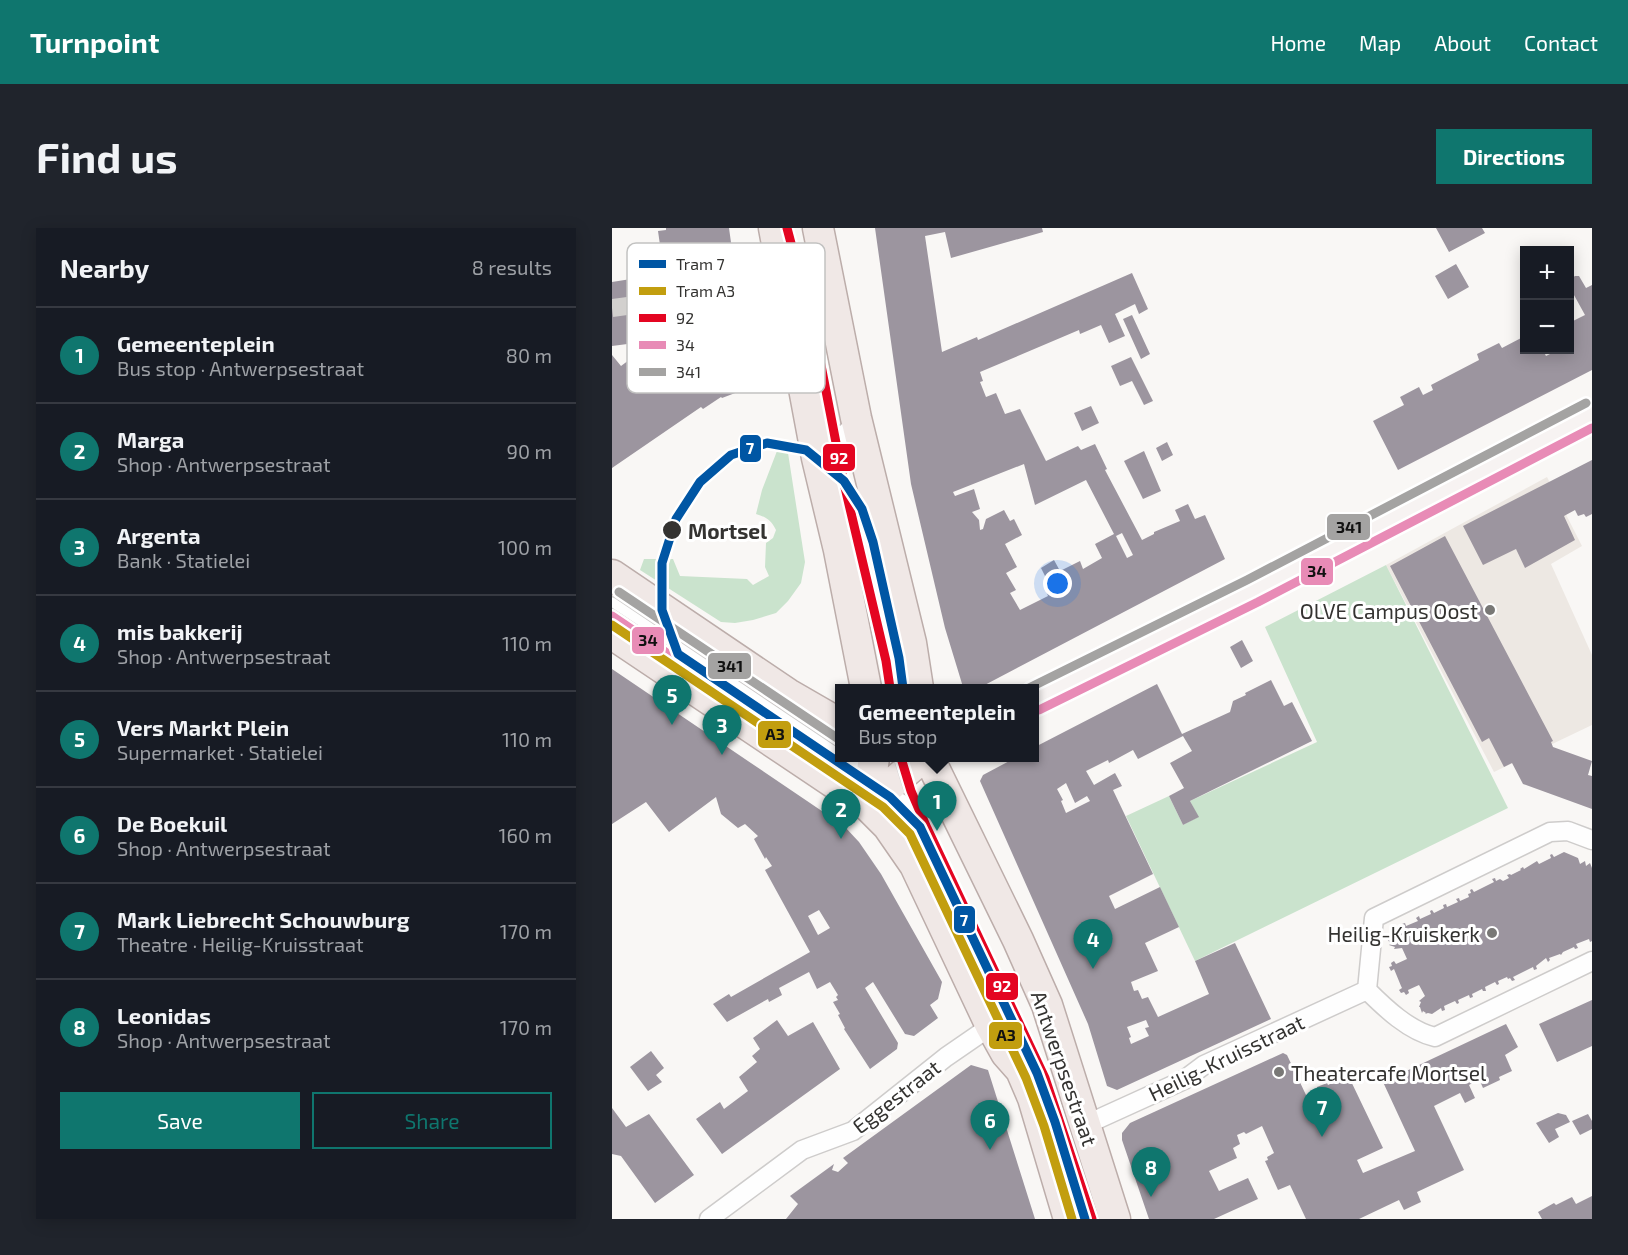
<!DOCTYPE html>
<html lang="en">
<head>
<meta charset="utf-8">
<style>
	:root { --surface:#171b24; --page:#20242c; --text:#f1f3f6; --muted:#9ea1a6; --line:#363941; --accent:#0f766e }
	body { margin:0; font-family:"Exo 2",sans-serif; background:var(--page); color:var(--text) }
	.controls { position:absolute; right:18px; top:18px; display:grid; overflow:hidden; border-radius:0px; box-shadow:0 3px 15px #0003 }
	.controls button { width:54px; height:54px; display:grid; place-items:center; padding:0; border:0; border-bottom:2px solid var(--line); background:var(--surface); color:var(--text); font:30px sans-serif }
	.you { position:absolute; left:446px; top:356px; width:21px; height:21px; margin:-15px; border:4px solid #fff; border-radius:50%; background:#1a73e8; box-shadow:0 0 0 9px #1a73e833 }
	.badge { display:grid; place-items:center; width:39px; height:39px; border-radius:50%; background:var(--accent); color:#fff; font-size:20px; font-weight:700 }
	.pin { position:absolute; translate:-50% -50px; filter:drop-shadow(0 2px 3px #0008) }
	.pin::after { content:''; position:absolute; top:32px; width:21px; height:18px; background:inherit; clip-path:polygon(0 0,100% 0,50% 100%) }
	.popup { position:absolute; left:223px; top:456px; width:204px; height:78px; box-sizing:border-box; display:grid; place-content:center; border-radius:0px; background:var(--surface); filter:drop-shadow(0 2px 4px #0005); font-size:20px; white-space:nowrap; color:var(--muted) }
	.popup b { font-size:22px; color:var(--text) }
	.popup::after { content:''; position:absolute; left:50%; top:100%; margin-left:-12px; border:12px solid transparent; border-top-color:var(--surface) }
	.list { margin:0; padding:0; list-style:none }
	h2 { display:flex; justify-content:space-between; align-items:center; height:78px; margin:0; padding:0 24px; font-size:26px }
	h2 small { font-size:20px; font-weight:400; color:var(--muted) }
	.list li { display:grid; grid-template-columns:39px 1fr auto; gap:18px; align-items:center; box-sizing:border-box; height:96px; padding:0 24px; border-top:2px solid var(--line) }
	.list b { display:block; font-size:22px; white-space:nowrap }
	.list p { margin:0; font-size:20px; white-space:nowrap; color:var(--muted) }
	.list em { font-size:20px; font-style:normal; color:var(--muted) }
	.actions { display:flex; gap:12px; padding:18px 24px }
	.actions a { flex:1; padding:14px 0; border:2px solid var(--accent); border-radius:0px; text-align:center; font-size:21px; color:var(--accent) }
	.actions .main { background:var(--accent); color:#fff }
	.map { position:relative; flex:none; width:980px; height:991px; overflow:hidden; border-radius:0px }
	header { display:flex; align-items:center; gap:36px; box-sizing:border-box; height:84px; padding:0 30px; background:var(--accent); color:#fff }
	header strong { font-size:28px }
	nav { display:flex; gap:33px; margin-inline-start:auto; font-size:21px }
	.intro { display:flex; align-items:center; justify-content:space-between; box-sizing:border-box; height:144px; padding:0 36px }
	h1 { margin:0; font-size:42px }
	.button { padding:15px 27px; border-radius:0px; background:var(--accent); color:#fff; font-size:21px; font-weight:700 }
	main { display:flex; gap:36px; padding:0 36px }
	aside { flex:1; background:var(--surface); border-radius:0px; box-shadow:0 3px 15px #0003 }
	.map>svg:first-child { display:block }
	.built { fill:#ede8e3 }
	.green { fill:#cae3cd }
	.building { fill:#9c959f; fill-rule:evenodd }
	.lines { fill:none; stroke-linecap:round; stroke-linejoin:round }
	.street-tunnel { stroke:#d2d0ce; stroke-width:18; stroke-dasharray:18 9; stroke-linecap:butt }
	.lane-casing { stroke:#cecccb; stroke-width:12 }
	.street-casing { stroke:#cecccb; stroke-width:21 }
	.secondary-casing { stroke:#cecccb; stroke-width:30 }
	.primary-casing { stroke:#bcadaa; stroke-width:33 }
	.lane { stroke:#fefefe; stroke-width:9 }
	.street { stroke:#fefefe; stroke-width:18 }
	.secondary { stroke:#f7f3f2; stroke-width:27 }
	.primary { stroke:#f0e8e6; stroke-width:30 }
	.tram { stroke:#cecdcd; stroke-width:1.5 }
	.bus-1-casing { stroke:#fff; stroke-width:14 }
	.bus-2-casing { stroke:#fff; stroke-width:14 }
	.bus-3-casing { stroke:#fff; stroke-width:14 }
	.bus-1 { stroke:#e40521; stroke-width:9 }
	.bus-2 { stroke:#e88bb6; stroke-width:9 }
	.bus-3 { stroke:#a4a3a2; stroke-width:9 }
	.tram-1-casing { stroke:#fff; stroke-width:14 }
	.tram-2-casing { stroke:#fff; stroke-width:14 }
	.tram-1 { stroke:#0056a4; stroke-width:9 }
	.tram-2 { stroke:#c29e0f; stroke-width:9 }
	.stop-dot { fill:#343331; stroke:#fff; stroke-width:2 }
	.poi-dot { fill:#797876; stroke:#fff; stroke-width:2 }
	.labels { text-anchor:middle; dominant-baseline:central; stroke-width:6; stroke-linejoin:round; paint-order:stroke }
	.stop-label { font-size:21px; font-weight:bold; fill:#343331; stroke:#fff; text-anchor:start }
	.poi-label { font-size:21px; fill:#343331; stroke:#fff; text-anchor:end }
	.street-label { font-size:21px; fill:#343331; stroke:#fff }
	.key { fill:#fff; stroke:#c2c2c1; stroke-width:1.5 }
	.key-label { font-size:16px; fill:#343331 }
	.line-badge { stroke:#fff; stroke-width:2 }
	.badge-label { font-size:16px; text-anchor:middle; font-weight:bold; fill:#fff }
	.pale-badge-label { font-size:16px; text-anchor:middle; font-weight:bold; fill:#111 }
</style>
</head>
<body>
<header>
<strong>Turnpoint</strong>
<nav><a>Home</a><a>Map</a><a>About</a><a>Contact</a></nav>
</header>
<div class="intro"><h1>Find us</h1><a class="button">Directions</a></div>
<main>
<aside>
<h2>Nearby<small>8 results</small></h2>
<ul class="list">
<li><span class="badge">1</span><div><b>Gemeenteplein</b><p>Bus stop · Antwerpsestraat</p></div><em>80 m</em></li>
<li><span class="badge">2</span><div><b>Marga</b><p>Shop · Antwerpsestraat</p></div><em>90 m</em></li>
<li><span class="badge">3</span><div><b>Argenta</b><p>Bank · Statielei</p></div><em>100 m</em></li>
<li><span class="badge">4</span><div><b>mis bakkerij</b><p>Shop · Antwerpsestraat</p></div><em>110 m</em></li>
<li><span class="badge">5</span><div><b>Vers Markt Plein</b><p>Supermarket · Statielei</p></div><em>110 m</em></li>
<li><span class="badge">6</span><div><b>De Boekuil</b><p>Shop · Antwerpsestraat</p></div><em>160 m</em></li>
<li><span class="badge">7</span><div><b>Mark Liebrecht Schouwburg</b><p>Theatre · Heilig-Kruisstraat</p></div><em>170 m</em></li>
<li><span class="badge">8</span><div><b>Leonidas</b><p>Shop · Antwerpsestraat</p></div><em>170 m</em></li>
</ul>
<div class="actions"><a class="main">Save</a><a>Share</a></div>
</aside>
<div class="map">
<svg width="980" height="991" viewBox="0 0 980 991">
	<rect width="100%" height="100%" fill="#f9f7f5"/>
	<!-- built -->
	<path class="built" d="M935,249L970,318L939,336L980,427V497L882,544L774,337Z"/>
	<!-- green -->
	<path class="green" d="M165,223L176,225L193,334L189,355L176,373L164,385L141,392L123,395L109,394L28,342L32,331H61L68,348L135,351L141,357L157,348L153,339L154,315L161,310L164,302C159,292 154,289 144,286L150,262Z
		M774,337L896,580L583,733L514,588L557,568L571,597L586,589L578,573L705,514L653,399Z"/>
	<!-- building -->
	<path class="building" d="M54,0H117L131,101L0,118V54L44,47L43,39L55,38L53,24H49L46,3L54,2Z
		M263,0H430L431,4L339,30L333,4L313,8L330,124L365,109L366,112L520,45L536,81L527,86L523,76L503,86L513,108L497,115L489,97L468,106L467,102L368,144L371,153L368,154L374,169L384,165L393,186L408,181L434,233L466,218L469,222L483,216L495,241L493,242L530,312L542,306V304L568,293L563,282L576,276L583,291L593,287L613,331L367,460L351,459L333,400L299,256ZM412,236L423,277L474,252L502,306L483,316L490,330L471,341L468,333L448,343L442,332L429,340L437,356L442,353L444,358L434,363L436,368L408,382L398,365L404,362L394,345L405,339L393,316L410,307L402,291L398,293L392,282L374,291L371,301L368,302L367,292L360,284L368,281L362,261L343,268L341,264ZM510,305L521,327L515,330L504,308Z
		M824,0H870L873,5L837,24Z
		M844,36L857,59L836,71L823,48Z
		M963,48H967L974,60L980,57V142L786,242L761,193L792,177L788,169L807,159L811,167L821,162L819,157L867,132L865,126L887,115L890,120L911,109L912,122L919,123L931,122L934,128L944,123L943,122H957V95L973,87L957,58V52Z
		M520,87L538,126L529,131L511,91Z
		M134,124L139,159L110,170L109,169L91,181L89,179L0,240V127L9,138L25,126L35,140Z
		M519,129L541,173L532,177L520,153L508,158L499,138Z
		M479,178L487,195L470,203L462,185Z
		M555,214L561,227L550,233L544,220Z
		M532,223L549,263L531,271L512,233Z
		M980,232V286L974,289L972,286L966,288L963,282L952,288L963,312L913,340L904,321L871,337L851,298Z
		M833,308L941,513L939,514L941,519L980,533L976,547L980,548V581L911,556L900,535L892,539L877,510L870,514L778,338Z
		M630,412L641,433L629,440L618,419Z
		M0,441L232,598L247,614L269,646L330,754L326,771L318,777L326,790L302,808L293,806L261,754L253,760L286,815L285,821L258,841L232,801L233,800L226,787L228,786L221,774L226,772L224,769L226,767L218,754L205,761L197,744L167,760L170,767L157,774L156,771L115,794L101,776L117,766L119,769L198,724L153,642L160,638L154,629L153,631L142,611L146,608L133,596L126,600L109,586L104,569L57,604L34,574L0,596ZM207,682L218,700L206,707L196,688Z
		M659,452L672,478L680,474L700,513L578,573L587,589L571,597L557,568L572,560L558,535L580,523L571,508L526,531L521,522L497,535L496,532L474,543L482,557L503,545L510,558L501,562L541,646L497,668L503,681L548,659L567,699L533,715L546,743L519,754L522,763L526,762L530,771L536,769L546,789L597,766L583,733L623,715L659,791L505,862L495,858L476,796L368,553L371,547L403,530H423V519L545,456L570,506L618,484L621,473L634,467L633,465ZM454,555L463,575L475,568L478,573L454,585L449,573L451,572L445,561ZM534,792L537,799L533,800L537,808L519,816L517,810L519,809L515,799Z
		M952,624L966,630L968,636L973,633L974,638L978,635L980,640V713L978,714L977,711L964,716L966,720L963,721L962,719L951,724L949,727L948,726L937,730L938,732L936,734L934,730L924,738L925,741L922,742L921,739L901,749L903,752L900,753L898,750L896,751L895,749L886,753L887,756L885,757L883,754L873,759L874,763H871L870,761L860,766L861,769L858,770L857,767L846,772L847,775L845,776L843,773L832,778L833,782L830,783L829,780L820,786L816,785L813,786L814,785L811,783L810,785L808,779H807L809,774L807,773L813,768L807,757L796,762L797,765L794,767L792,764L789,765L787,762L790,760L789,758L782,741L779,743L777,739L780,738L779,735L782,733L784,736L795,731L790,720L782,721L783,719L777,717L779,716L775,711L778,708H776L781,705L780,703L792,699L790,696L793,695L794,698L806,693L804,690L807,688L808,691L819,686L818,683L820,682L822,685L832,680L831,677L834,676L835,679L846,674L844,671L847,670L848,673L857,669L856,666L859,665L858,662L860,661L862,664L882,654L880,651L883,650L884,653L888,651L891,653L897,650L895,647L898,646L899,647L909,642L908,641L911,639L912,641L925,633L927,636L939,630L938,627L940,626L942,629Z
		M980,772V818L945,834L927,796Z
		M165,792L176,808L201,794L228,841L110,926L84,891L108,874L112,881L136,863L127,849L145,834L140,828L148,821L141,810Z
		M894,796L906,819L893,827L900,843L887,849L888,852L871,860L867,851L857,857L863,870L853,875L848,865L822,878L852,942L805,964L809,974L792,982L787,972L747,991H694L678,957L666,962L653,933L656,932L655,929L662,925L650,898L634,906L632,904L625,907L628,916L621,920L625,930L597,943L607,963L636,950L646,971L602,991H537L510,912V905L518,895L671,825L675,827L694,867L705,862V859L715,855L716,857L736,847L771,920L745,932L751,945L803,923L771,854Z
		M39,823L52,840L44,847L50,854L36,863L18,839Z
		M359,837L376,842L423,991H174L186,976L178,968L222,936L220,942L226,944L236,935L231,930Z
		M0,880L14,899L37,886L82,947L43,975L9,928L0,926Z
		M946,885L954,887L958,894L943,901L947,909L937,915L924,895Z
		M976,886L980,893V901L968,907L960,893Z
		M980,968V991H930L926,984L942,975L944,977L960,969L964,976Z"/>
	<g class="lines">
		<!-- street-tunnel -->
		<path class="street-tunnel" d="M0,80L62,72V77L126,70"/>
		<defs>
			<path id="lane" d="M181,23L203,106L231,251L274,433L278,460
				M0,374L228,527
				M232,530L254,544
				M294,549L315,600L433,850L480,991
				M280,563L298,577L309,590"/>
			<path id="street" d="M126,70L156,67
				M200,200C219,219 234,211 244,190
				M980,612L956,603L938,604L762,690L755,762C773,780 797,803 823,809L980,733
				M473,897L572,852L592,837L755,762
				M97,991L190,922L241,903L334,829L379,798"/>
			<path id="secondary" d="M422,471L640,363L980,186"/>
			<path id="primary" d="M162,0L205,230L227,322L254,460
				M206,0L244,190L299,415L306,460
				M0,347L176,466L228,496
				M0,406L255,577L276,598L303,637L379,798L394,825L409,842L421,870L457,991
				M317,530L406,712L435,777L503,991
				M255,577L310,530
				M255,577L262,530"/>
		</defs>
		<!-- lane casing -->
		<use href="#lane" class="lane-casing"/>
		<!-- street casing -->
		<use href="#street" class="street-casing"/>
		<!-- secondary casing -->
		<use href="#secondary" class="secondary-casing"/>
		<!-- primary casing -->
		<use href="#primary" class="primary-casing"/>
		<!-- lane -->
		<use href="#lane" class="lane"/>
		<!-- street -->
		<use href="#street" class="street"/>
		<!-- secondary -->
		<use href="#secondary" class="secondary"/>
		<!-- primary -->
		<use href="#primary" class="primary"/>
		<!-- tram -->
		<path class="tram" d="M282,530L292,562L315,612"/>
		<defs>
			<path id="bus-1" d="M175,0L203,106L231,251L274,433L278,460
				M289,530L299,563L315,600L433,850L480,991"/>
			<path id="bus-2" d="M0,388L221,537
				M427,482L646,374L980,200"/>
			<path id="bus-3" d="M7,364L228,512
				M417,460L635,352L974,175"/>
		</defs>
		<!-- bus-1 casing -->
		<use href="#bus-1" class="bus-1-casing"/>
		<!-- bus-2 casing -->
		<use href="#bus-2" class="bus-2-casing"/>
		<!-- bus-3 casing -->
		<use href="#bus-3" class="bus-3-casing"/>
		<!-- bus-1 -->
		<use href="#bus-1" class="bus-1"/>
		<!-- bus-2 -->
		<use href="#bus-2" class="bus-2"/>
		<!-- bus-3 -->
		<use href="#bus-3" class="bus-3"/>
		<defs>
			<path id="tram-1" d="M291,460L287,430L261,314L250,281L232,253L194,222L155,215L119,227L88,254L64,291L50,335V382L66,426L278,569L308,599L425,845L443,894L473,991"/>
			<path id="tram-2" d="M0,397L271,579L298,606L414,850L432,898L460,991"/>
		</defs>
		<!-- tram-1 casing -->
		<use href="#tram-1" class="tram-1-casing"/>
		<!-- tram-2 casing -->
		<use href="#tram-2" class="tram-2-casing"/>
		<!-- tram-1 -->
		<use href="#tram-1" class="tram-1"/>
		<!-- tram-2 -->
		<use href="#tram-2" class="tram-2"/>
	</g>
	<!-- markers -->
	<circle class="stop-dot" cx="60" cy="302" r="10"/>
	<g class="poi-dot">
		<circle cx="878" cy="382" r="6"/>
		<circle cx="880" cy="705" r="6"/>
		<circle cx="667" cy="844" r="6"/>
	</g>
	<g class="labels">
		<!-- stop labels -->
		<g class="stop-label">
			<text x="76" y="302">Mortsel</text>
		</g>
		<!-- poi labels -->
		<g class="poi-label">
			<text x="866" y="382">OLVE Campus Oost</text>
			<text x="868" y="705">Heilig-Kruiskerk</text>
			<text x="679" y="844" text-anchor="start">Theatercafe Mortsel</text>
		</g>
		<!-- street labels -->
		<g class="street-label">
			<text transform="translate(614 829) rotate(-26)">Heilig-Kruisstraat</text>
			<text transform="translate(453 840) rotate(71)">Antwerpsestraat</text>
			<text transform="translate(284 868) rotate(-38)">Eggestraat</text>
		</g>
	</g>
	<!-- legend -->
	<rect x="15" y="15" width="198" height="150" rx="9" class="key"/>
	<rect x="27" y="32" width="27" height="8" fill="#0056a4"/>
	<rect x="27" y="59" width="27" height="8" fill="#c29e0f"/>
	<rect x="27" y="86" width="27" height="8" fill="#e40521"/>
	<rect x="27" y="113" width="27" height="8" fill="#e88bb6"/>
	<rect x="27" y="140" width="27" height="8" fill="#a4a3a2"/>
	<g class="key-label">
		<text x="64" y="42">Tram 7</text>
		<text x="64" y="69">Tram A3</text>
		<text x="64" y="96">92</text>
		<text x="64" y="123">34</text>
		<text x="64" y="150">341</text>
	</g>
	<g class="line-badge">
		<rect x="127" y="206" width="23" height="29" rx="6" fill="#0056a4"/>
		<rect x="210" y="215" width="34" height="29" rx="6" fill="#e40521"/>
		<rect x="714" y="285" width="45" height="28" rx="6" fill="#a4a3a2"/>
		<rect x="688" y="329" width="34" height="29" rx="6" fill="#e88bb6"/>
		<rect x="19" y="398" width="34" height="29" rx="6" fill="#e88bb6"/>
		<rect x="95" y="424" width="45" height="28" rx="6" fill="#a4a3a2"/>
		<rect x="145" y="492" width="35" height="29" rx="6" fill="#c29e0f"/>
		<rect x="341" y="677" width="23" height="29" rx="6" fill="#0056a4"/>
		<rect x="373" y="744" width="34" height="29" rx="6" fill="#e40521"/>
		<rect x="376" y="793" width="35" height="29" rx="6" fill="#c29e0f"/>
	</g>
	<g class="badge-label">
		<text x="138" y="226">7</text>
		<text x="227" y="236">92</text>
		<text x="352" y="698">7</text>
		<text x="390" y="764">92</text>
	</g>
	<g class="pale-badge-label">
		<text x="737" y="305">341</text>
		<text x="705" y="349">34</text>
		<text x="36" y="418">34</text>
		<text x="118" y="444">341</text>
		<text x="163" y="512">A3</text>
		<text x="394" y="813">A3</text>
	</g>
</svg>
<div class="controls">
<button>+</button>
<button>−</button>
</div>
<div class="you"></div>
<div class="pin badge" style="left:325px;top:603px">1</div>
<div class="popup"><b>Gemeenteplein</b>Bus stop</div>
<div class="pin badge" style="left:229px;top:611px">2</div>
<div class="pin badge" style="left:110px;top:527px">3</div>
<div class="pin badge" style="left:481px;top:741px">4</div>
<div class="pin badge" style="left:60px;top:497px">5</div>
<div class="pin badge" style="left:378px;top:922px">6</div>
<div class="pin badge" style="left:710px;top:909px">7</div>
<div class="pin badge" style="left:539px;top:969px">8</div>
</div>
</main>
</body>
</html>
